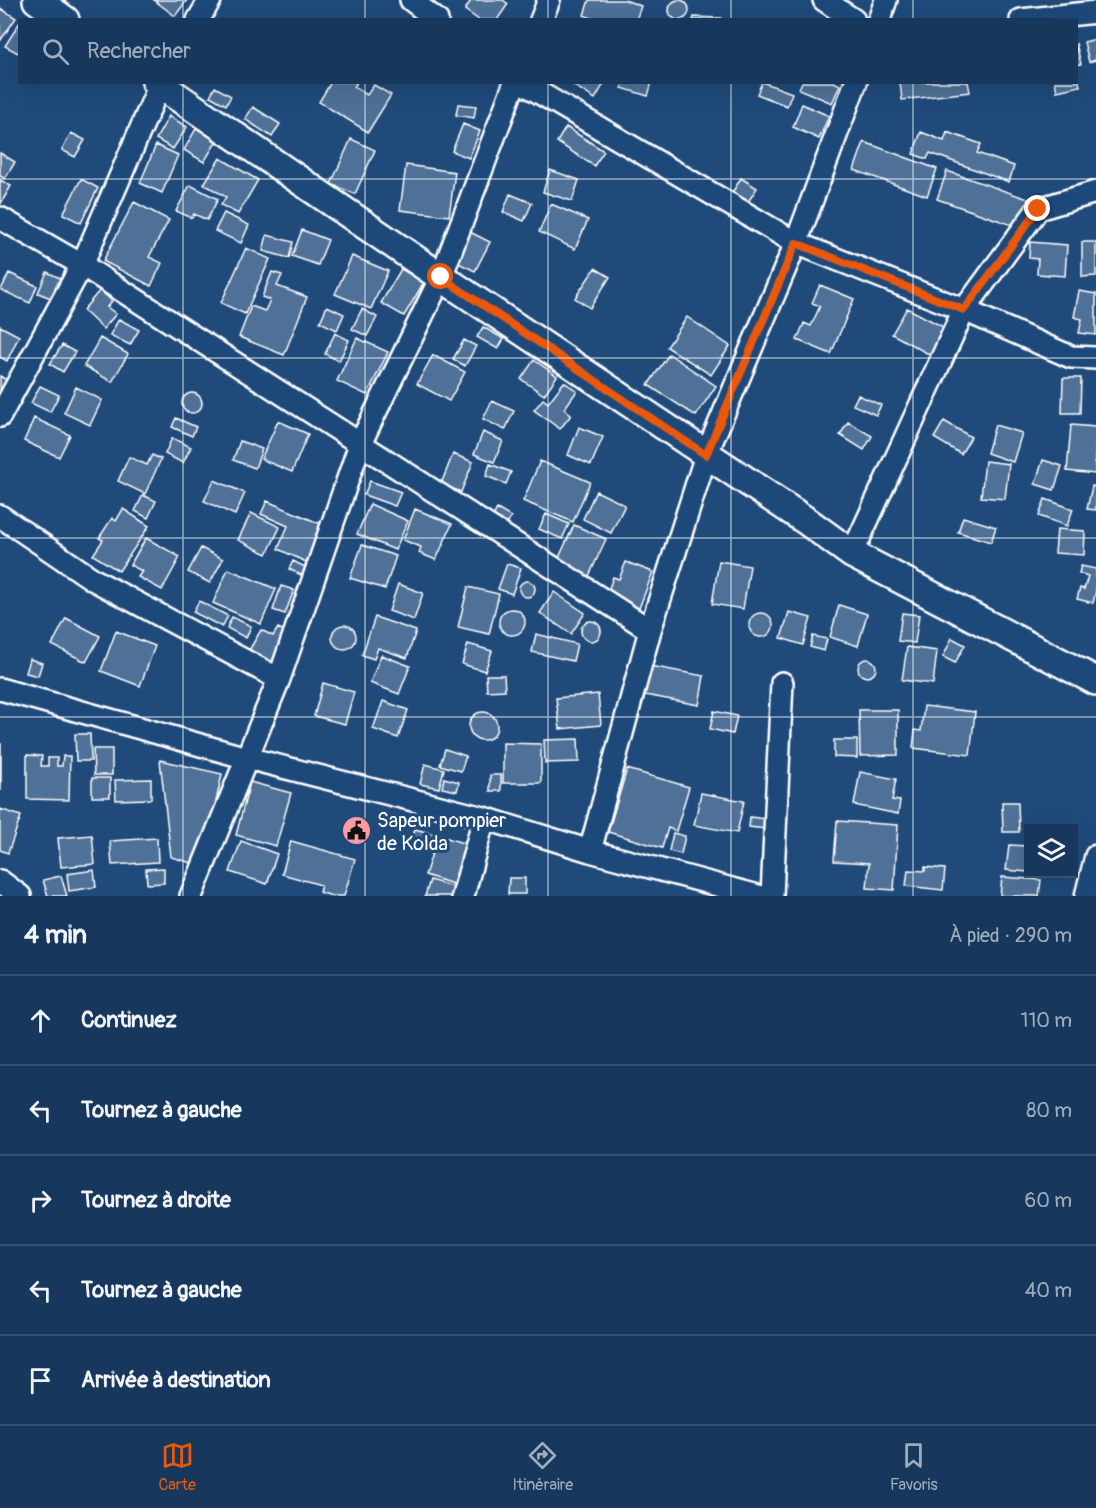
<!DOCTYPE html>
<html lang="fr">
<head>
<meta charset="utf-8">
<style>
	:root { --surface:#17385c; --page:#244365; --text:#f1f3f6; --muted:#9eacbb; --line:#365272; --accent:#ea580c }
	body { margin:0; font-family:Pangolin,sans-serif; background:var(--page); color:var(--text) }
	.controls { position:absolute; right:18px; bottom:18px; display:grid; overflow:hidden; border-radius:0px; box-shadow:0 6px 24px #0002 }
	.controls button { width:54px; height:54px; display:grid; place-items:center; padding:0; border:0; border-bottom:2px solid var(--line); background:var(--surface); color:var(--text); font:30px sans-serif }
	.stop { position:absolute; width:18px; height:18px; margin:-14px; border:4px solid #ea580c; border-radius:50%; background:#fff }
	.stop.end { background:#ea580c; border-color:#fff; box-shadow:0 2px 6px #0008 }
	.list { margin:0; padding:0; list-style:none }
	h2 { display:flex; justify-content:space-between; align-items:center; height:78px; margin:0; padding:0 24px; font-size:26px }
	h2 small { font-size:20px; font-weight:400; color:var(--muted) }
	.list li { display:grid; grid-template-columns:39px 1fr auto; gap:18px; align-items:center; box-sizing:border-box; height:90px; padding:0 24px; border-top:2px solid var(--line) }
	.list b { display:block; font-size:22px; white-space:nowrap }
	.list em { font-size:20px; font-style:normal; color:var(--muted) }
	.icon { flex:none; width:33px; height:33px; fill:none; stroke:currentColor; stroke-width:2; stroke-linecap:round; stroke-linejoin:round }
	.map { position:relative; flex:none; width:1096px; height:896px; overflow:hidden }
	.search { position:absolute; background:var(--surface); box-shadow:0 6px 24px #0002; left:18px; right:18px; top:18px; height:66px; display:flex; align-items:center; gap:15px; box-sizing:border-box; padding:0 21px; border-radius:0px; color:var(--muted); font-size:22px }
	.sheet { height:528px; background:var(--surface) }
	nav { display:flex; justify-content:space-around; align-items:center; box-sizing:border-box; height:84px; border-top:2px solid var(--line); background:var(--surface); font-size:16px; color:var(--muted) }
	nav a { display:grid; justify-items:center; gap:3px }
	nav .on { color:var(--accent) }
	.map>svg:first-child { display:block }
	.building { fill:#507197; stroke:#fff; stroke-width:1.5 }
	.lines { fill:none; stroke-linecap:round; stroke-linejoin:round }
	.minor-casing { stroke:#fff; stroke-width:26 }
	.tertiary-casing { stroke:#fff; stroke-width:32 }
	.minor { stroke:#1f4a7a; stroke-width:21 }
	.tertiary { stroke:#1f4a7a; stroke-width:27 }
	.route { stroke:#ea580c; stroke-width:8 }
	.grid { fill:none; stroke:#fff; stroke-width:1.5; stroke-opacity:0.55 }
	.labels { text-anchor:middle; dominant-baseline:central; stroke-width:6; stroke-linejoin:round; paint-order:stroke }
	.poi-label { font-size:20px; fill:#fff; stroke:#1f4a7a; text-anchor:start }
</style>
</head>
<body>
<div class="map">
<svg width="1096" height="896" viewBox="0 0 1096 896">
	<rect width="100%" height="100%" fill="#1f4a7a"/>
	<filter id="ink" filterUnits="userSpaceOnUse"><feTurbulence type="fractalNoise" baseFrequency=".0167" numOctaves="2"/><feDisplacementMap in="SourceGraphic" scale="12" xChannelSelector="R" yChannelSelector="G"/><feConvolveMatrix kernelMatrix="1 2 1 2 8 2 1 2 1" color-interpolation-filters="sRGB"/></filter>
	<g filter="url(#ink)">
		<!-- building -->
		<path class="building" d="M154,0H187L175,16Z
			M471,0H503L508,4L497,20H479L465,10Z
			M589,0H625L641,6L636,20H596L584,15Z
			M669 10a10 10 0 1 1 20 0a10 10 0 1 1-20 0Z
			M0,8L16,18L0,41Z
			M694,17L721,18V20H693Z
			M20,22V54L5,46Z
			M1096,39V60L1089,62L1084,42Z
			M1076,43L1081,64L1076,65Z
			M1076,71L1080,86L1057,91L1055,82H1076Z
			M331,82H357L354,87L367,95L374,85L391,95L368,132L319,102Z
			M568,82H605L595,99Z
			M623,82H652L648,96L622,88Z
			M762,82L792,93L787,106L757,94Z
			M802,82H834L840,85L832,103L799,89Z
			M900,82H968L970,92L902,100Z
			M215,87L231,96L226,105L210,96Z
			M458,104L476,106L474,118L456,115Z
			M802,104L829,116L819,139L793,127Z
			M253,107L280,124L272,137L245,119Z
			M169,116L187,127L173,149L156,139Z
			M463,124L480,131L469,158L452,151Z
			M197,127L218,139L204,162L184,150Z
			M566,127L604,151L594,166L557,142Z
			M921,132L944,141L947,132L981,144L977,153L1014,166L1009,182L930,153L927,159L913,154Z
			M71,133L85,140L75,157L62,150Z
			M351,139L375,150L355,194L331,184Z
			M864,142L937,169L927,196L854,170Z
			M156,145L178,155L162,193L140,183Z
			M0,153L15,162L5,179L0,176Z
			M220,158L258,180L238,214L221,205L226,197L204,184Z
			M406,165L455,172L449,216L400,210Z
			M550,170L579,180L572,201L543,192Z
			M947,171L1028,199L1018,227L937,199Z
			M741,178L757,188L748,202L732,193Z
			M81,179L98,188L81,223L63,214Z
			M0,180L11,186L0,205Z
			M190,185L218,199L207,220L194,214L192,218L176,211Z
			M510,194L532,203L524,221L503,212Z
			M134,202L169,220L149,257L162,263L151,286L103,261Z
			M551,204L588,220L575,249L539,232Z
			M224,213L249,225L241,243L215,231Z
			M302,230L328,240L318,265L292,256Z
			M470,232L490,242L475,271L454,261Z
			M267,235L293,242L289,258L263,251Z
			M1030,242L1067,245L1065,276L1037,274L1038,259L1029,258Z
			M1082,242H1096V276L1082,277Z
			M246,248L270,259L245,314L221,303Z
			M352,256L388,271L371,309L335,294Z
			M595,268L610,277L590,308L575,298Z
			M401,269L424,282L404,316L381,303Z
			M47,272L60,278L51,298L38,293Z
			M272,272L282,275L277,286L307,297L284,355L239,337L251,306L265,311L270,300L262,297Z
			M9,273L37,286L30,303L1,290Z
			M820,285L854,299L831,354L797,340L804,323L811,326L820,306L812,303Z
			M100,290L112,301L107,307L116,314L103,329L83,310Z
			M1079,291L1096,294V335L1079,333L1082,319L1074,317Z
			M327,306L344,314L337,330L320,322Z
			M907,308L949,330L934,357L892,334Z
			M362,309L377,317L367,336L352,329Z
			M687,317L730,346L711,375L667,347Z
			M119,319L139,330L130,345L110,335Z
			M0,326L19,336L7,361L0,357Z
			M483,327L504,339L498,349L477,337Z
			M335,333L349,340L339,361L325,354Z
			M100,338L128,354L112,382L84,366Z
			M357,338L388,352L367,395L337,381Z
			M464,340L476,346L465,366L453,359Z
			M62,345L75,352L63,372L50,364Z
			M669,354L716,386L696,416L648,385Z
			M433,355L465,372L449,401L417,384Z
			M534,360L557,376L544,395L521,379Z
			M0,376L10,382L0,400Z
			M1063,378H1081L1080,413H1062Z
			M564,382L577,391L564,409L571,415L560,429L534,410L543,399L548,403Z
			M40,386L59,395L50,412L31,403Z
			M76,387L102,400L90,425L64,413Z
			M182 403a10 10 0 1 1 20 0a10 10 0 1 1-20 0Z
			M858,395L881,405L876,415L853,405Z
			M492,401L514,411L505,430L483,419Z
			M34,418L70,435L59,457L24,441Z
			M176,418L196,427L192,436L172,427Z
			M278,421L308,434L292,472L261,459Z
			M944,421L971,437L961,454L934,438Z
			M848,422L872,436L864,450L840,435Z
			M995,425L1022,433L1013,462L987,453Z
			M1071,425L1096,427L1095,474L1067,471Z
			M579,427L603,437L591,465L568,455Z
			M483,432L503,441L494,462L474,454Z
			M172,438L191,447L183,463L165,454Z
			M240,441L262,449L255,468L233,460Z
			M453,454L473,462L461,492L441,484Z
			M152,455L161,459L145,494L118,481L129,457L147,465Z
			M1043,460L1062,466L1054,490L1035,484Z
			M540,461L590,482L573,522L523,501Z
			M985,461L1009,464L1005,499L981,497Z
			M490,464L511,472L506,484L486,476Z
			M214,480L245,493L235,515L204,501Z
			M370,481L401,492L395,506L364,495Z
			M1092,486L1096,487V510L1087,509Z
			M596,491L625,505L611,533L583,519Z
			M143,495L156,501L148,518L135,511Z
			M1045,499L1073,509L1067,526L1039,516Z
			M267,501L323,525L306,562L278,549L288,526L261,514Z
			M370,504L408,521L395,550L357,534Z
			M123,509L149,526L119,571L93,555L103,540L99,538L112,518L116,521Z
			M415,509L452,524L436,560L419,553L421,547L403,540Z
			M497,509L511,517L506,527L491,520Z
			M251,513L280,527L267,554L238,540Z
			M546,514L569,524L562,539L539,529Z
			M963,517L996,527L991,542L958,532Z
			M574,525L606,539L588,578L556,564Z
			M1057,529L1085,531L1084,555L1055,553Z
			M146,538L180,557L162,590L138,577L142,571L130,565Z
			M362,545L396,556L385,589L350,578Z
			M201,548L223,559L210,583L188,572Z
			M293,561L307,568L303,576L289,569Z
			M719,561L750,566L743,609L712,604Z
			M626,562L653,572L638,611L611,601L614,593L608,591L613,577L619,579Z
			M507,564L521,568L512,594L498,589Z
			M1081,566L1096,569V591L1093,603L1077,599L1080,588L1084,589L1088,576L1079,573Z
			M228,569L276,589L261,624L213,603Z
			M519 589a8 8 0 1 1 16 0a8 8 0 1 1-16 0Z
			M398,584L423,593L414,620L389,611Z
			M281,586L294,590L285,614L273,610Z
			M468,587L499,594L489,634L458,627Z
			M554,592L585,613L571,634L540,613Z
			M199,601L228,616L222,627L193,612Z
			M839,605L867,614L858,646L830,637Z
			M499 622a13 13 0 1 1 26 0a13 13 0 1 1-26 0Z
			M789,612L811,618L803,645L781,638Z
			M749 625a12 12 0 1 1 24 0a12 12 0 1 1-24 0Z
			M902,613L919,615L915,643L898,641Z
			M232,617L251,626L246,638L227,628Z
			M375,617L416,631L407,658L378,648L374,659L362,655Z
			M66,618L100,636L86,662L52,645Z
			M581 631a10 10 0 1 1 20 0a10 10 0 1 1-20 0Z
			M332 637a12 12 0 1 1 24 0a12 12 0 1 1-24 0Z
			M278,628L293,635L275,667L248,652L261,630L273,636Z
			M116,631L155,646L140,686L101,671Z
			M536,634L577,644L573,661L532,652Z
			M813,636L827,639L824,651L810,647Z
			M952,638L965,645L955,663L943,657Z
			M468,644L492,651L485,671L462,664Z
			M907,647L937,651L933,684L902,680Z
			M381,655L410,666L399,694L370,683Z
			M30,659L42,663L38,676L26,673Z
			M858 668a9 9 0 1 1 18 0a9 9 0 1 1-18 0Z
			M650,666L704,676L699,705L645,695Z
			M486,675H504L505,690L487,691Z
			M323,683L354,692L345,724L314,716Z
			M598,694L601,725L560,729L556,698Z
			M383,701L408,710L398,738L373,729Z
			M924,706L975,712L970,755L913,748L915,730L921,731Z
			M859,710H898V755L860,756Z
			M714,711L737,716L733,734L710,729Z
			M469 726a14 14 0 1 1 28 0a14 14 0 1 1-28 0Z
			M75,734H90L91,761H76Z
			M578,739L579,762L545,763L544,740Z
			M834,740H857V758L834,757Z
			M503,743L541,744V783H503Z
			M0,744H1V790H0Z
			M93,749H112V775H94Z
			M445,749L466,756L461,771L440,765Z
			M27,755L42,756L41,766H48V758H57V766H62L63,756H70L69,800L27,799Z
			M160,760L222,774L202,866L171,857Z
			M425,764L444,769L439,788L420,784Z
			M627,769L689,787L676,831L668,828L662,848L608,832Z
			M860,772L896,779L892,800L900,801L898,814L854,805Z
			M490,775H501V791H490Z
			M92,778H110V797H92Z
			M444,778L459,782L457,791L442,788Z
			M151,779V799L116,800L115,780Z
			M250,782L291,793L276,846L236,835Z
			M701,793L744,801L737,833L694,825Z
			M1002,802H1018L1019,832H1003Z
			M0,809L21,816L8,853L0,850Z
			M750,817L766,819L765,829L749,827Z
			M837,821L898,825L894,890L867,888L869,863L834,861Z
			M415,829L434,834L430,848L411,843Z
			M673,833L685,836L681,854L669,851Z
			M92,835L95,864L61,867L58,838Z
			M438,835L466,844L453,884L425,875Z
			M157,838L158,862L112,865L110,841Z
			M241,841L277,854L267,884L230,872Z
			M291,841L355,859L344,896H332L319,892L321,885L282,874Z
			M1009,845L1028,846V872L1006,870Z
			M925,867L945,869L943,890L906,886L908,870L925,871Z
			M164,868V883L147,884L146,869Z
			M94,870L96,887L69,891L67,874Z
			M61,876L67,896H48L43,880Z
			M1002,877L1041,880L1039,896H1000Z
			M509,878H525V894H508Z
			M430,880L461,889L459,896H425Z"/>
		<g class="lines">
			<defs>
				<path id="minor" d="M411,0L437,20
					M824,0L854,20
					M198,20L210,0
					M541,20L549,0
					M879,20L886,0
					M1021,20L1096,12
					M521,82L796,243L964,310L1071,357L1096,358
					M0,218L82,265L650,630
					M0,416L82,265L161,82
					M0,516L94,580L279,679
					M852,554L964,310L1038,209L1096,192
					M0,689L247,758L484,818L590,851L758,896
					M590,851L650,630L706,455L796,243L856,82
					M0,881L20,896
					M191,896L279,679L360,444L441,277L515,82
					M463,896L484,818
					M772,896L782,683
					M1086,896L1096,856"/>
				<path id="tertiary" d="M37,0L65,20
					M156,82L441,277L808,522L852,554L1096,681"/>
			</defs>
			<!-- minor casing -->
			<use href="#minor" class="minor-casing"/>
			<!-- tertiary casing -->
			<use href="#tertiary" class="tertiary-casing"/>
			<!-- minor -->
			<use href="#minor" class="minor"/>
			<!-- tertiary -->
			<use href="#tertiary" class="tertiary"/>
		</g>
	</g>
	<g class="lines" filter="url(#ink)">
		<!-- route -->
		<path class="route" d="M441,277L706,455L796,243L964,310L1038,209"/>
	</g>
	<!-- grid -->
	<path class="grid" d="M183,0V20M365,0V20M548,0V20M731,0V20M913,0V20M183,82V896M365,82V896M548,82V896M731,82V896M913,82V896M0,179H1096M0,358H1096M0,538H1096M0,717H1096"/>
	<!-- icons -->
	<defs>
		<symbol id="civic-disc" viewBox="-11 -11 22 22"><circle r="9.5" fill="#ff9aa2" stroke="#1f4a7a"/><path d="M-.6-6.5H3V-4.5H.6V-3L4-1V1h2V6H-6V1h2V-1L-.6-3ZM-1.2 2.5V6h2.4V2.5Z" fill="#111"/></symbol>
	</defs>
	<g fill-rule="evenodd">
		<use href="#civic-disc" x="340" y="814" width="33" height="33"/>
	</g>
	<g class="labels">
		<!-- poi labels -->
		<g class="poi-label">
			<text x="377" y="820">Sapeur pompier<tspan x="377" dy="23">de Kolda</tspan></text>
		</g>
	</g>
</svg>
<div class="controls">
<button><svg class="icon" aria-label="layers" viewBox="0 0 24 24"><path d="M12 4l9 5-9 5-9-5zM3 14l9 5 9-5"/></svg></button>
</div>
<div class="stop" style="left:441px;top:277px"></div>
<div class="stop end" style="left:1038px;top:209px"></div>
<div class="search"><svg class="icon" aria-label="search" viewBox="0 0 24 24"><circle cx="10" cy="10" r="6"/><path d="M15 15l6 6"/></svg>Rechercher</div>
</div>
<section class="sheet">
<h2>4 min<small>À pied · 290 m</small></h2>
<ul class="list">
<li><svg class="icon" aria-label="ahead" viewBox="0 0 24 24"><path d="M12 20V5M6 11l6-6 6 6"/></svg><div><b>Continuez</b></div><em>110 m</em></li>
<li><svg class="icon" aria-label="left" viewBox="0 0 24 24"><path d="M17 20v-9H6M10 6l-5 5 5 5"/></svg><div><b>Tournez à gauche</b></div><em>80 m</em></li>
<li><svg class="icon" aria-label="right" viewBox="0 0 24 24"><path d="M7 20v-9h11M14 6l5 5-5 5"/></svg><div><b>Tournez à droite</b></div><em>60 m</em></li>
<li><svg class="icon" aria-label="left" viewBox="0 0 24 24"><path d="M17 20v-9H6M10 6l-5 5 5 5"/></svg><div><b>Tournez à gauche</b></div><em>40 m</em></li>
<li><svg class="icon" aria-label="arrive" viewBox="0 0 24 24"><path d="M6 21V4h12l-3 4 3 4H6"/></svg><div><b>Arrivée à destination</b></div></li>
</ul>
</section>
<nav>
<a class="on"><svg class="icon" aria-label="map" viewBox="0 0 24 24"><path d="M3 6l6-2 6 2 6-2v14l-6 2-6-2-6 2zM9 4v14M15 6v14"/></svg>Carte</a>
<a><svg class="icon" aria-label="directions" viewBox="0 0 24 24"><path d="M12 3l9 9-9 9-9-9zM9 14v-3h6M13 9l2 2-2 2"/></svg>Itinéraire</a>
<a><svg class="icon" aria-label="saved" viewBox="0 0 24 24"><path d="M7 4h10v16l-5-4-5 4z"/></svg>Favoris</a>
</nav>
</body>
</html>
